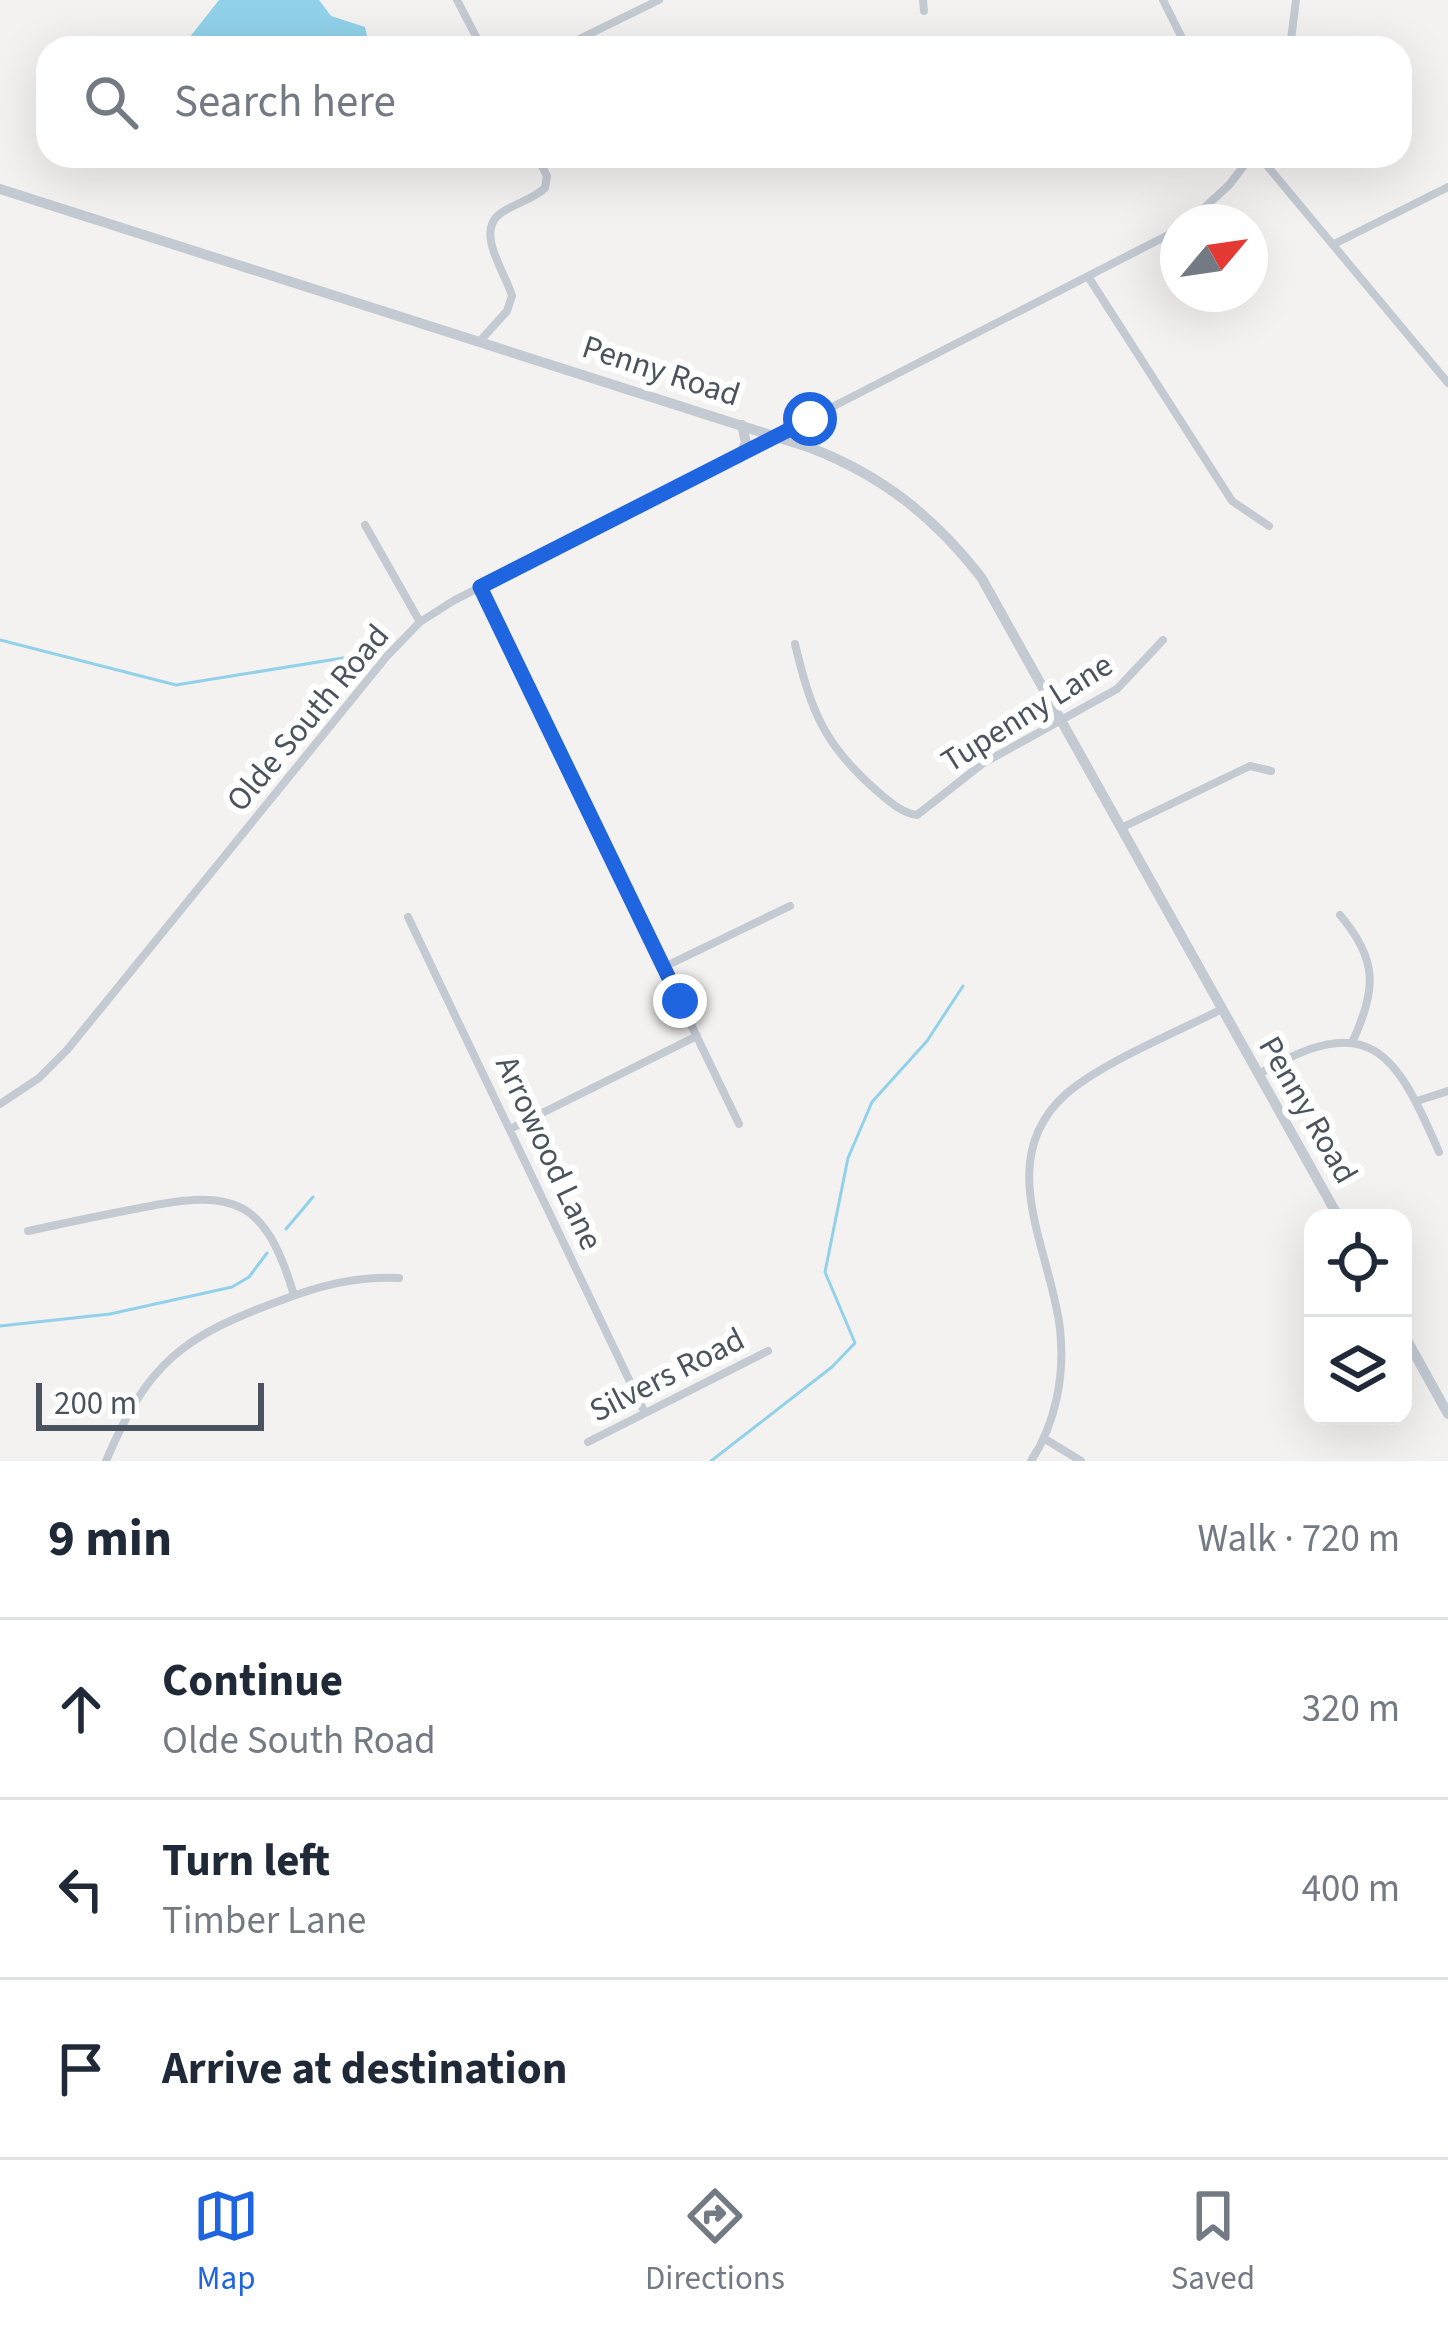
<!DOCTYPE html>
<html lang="en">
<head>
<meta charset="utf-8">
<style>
	:root { --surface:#fff; --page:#f2f2f3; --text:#1f2937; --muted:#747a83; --line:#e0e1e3; --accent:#1f65e0 }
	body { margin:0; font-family:"Source Sans 3",sans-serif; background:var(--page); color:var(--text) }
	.controls { position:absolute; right:36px; bottom:36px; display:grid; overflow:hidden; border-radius:24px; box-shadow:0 12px 48px #0002 }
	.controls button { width:108px; height:108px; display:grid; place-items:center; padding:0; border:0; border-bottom:3px solid var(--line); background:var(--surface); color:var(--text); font:60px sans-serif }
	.compass { position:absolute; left:1160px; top:204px; width:108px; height:108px; border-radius:50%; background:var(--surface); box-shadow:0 12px 48px #0002; rotate:61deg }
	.scale { position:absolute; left:36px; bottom:30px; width:228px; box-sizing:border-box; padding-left:12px; border:6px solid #4a535e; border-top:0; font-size:33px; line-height:42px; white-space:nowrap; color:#4a535e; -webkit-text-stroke:9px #fff; paint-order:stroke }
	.stop { position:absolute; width:36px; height:36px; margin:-27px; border:9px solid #1f65e0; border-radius:50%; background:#fff }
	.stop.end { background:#1f65e0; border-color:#fff; box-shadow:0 3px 12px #0008 }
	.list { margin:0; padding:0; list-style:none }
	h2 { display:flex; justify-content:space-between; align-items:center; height:156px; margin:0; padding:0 48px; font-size:51px }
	h2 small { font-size:39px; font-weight:400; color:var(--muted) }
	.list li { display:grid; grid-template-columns:78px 1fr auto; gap:36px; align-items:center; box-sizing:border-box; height:180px; padding:0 48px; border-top:3px solid var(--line) }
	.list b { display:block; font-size:45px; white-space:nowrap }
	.list p { margin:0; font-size:39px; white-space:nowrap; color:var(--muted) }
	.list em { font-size:39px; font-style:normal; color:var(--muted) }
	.icon { flex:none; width:66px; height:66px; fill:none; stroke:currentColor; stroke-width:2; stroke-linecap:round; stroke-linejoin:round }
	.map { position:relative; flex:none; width:1448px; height:1461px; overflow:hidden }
	.search { position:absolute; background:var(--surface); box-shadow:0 12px 48px #0002; left:36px; right:36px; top:36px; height:132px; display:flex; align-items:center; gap:30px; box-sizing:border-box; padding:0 42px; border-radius:36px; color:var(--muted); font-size:45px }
	.sheet { height:696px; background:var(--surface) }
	nav { display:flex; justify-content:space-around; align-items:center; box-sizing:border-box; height:168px; border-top:3px solid var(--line); background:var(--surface); font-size:33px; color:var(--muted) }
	nav a { display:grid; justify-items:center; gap:6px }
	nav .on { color:var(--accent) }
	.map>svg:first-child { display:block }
	.water { fill:#91d1ea }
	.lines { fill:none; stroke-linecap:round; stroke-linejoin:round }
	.stream { stroke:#91d1ea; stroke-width:3 }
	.minor { stroke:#c3cad2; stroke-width:8 }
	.tertiary { stroke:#c3cad2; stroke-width:10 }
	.route { stroke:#1f65e0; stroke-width:15 }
	.labels { text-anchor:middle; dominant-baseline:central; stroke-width:12; stroke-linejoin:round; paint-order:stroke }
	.street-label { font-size:33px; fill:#4a535e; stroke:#fff }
</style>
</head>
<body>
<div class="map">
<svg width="1448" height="1461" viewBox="0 0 1448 1461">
	<rect width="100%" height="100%" fill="#f4f2f1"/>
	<!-- water -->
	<path class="water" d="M219,0H319L331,16L365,27L370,48H189L185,43Z"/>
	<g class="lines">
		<!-- stream -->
		<path class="stream" d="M0,640L176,685L355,656
			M286,1229L313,1197
			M0,1326L110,1314L232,1287L249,1277L267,1253
			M711,1461L832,1367L855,1343L825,1272L848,1158L872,1102L927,1041L963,986"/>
		<!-- minor -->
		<path class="minor" d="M457,0L482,48
			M923,0L924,11
			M1163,0L1187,48
			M561,48L659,0
			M1290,48L1296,0
			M1259,156L1448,383
			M1189,222L1230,184L1251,156
			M1334,244L1448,187
			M1089,278L1232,501L1269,526
			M480,341L507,311L512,296C506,273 474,232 501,213C515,203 532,200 545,188L547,176L537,156
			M365,525L420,622
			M480,587L739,1124
			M795,644C811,711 824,745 877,791C889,801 901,813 917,815L982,764L1117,689L1163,640
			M1121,828L1250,766L1271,771
			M1340,915C1379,961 1376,989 1352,1043
			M408,917L644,1411
			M664,967L790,906
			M1259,1074C1369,1009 1395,1050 1439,1152
			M1417,1101L1448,1091
			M0,1104L39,1078L67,1050L387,656L420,622L453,601L1178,230
			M512,1128L697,1036
			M28,1231C65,1223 103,1215 140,1208C235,1188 265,1199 294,1295
			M1045,1439L1081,1461
			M588,1442L768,1351
			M106,1461C148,1362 183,1336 282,1300C321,1285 358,1276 399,1278
			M1031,1461C1056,1423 1065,1375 1060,1329C1051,1250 992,1160 1066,1094C1103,1062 1175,1033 1220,1010"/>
		<!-- tertiary -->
		<path class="tertiary" d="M0,189L811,448C883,476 934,517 981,577L1339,1218
			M810,419L804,432L811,448
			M741,453L746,443L742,425
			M1403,1333L1448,1414"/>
	</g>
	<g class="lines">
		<!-- route -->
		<path class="route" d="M680,1001L480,587L810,419"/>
	</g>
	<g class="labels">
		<!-- street labels -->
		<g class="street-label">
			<text transform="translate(661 371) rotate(18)">Penny Road</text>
			<text transform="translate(1027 713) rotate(-32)">Tupenny Lane</text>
			<text transform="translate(308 718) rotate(-50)">Olde South Road</text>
			<text transform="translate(1308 1110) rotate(60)">Penny Road</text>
			<text transform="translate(549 1153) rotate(65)">Arrowood Lane</text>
			<text transform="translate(667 1375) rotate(-27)">Silvers Road</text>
		</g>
	</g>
</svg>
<div class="controls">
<button><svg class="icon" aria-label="locate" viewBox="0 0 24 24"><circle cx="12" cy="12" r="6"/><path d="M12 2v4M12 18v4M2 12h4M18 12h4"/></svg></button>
<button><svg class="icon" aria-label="layers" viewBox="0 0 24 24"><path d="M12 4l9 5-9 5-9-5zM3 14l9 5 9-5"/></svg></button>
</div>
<svg class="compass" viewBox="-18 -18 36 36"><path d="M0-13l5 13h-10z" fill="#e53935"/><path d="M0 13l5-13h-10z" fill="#747a83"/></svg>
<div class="scale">200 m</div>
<div class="stop" style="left:810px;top:419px"></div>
<div class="stop end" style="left:680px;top:1001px"></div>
<div class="search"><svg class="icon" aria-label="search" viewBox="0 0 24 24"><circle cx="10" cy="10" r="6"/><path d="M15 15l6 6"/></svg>Search here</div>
</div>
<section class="sheet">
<h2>9 min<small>Walk · 720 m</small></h2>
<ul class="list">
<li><svg class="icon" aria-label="ahead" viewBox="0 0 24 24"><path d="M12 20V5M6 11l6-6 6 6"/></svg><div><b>Continue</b><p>Olde South Road</p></div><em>320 m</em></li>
<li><svg class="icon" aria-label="left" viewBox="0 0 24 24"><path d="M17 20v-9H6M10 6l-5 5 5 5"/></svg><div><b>Turn left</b><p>Timber Lane</p></div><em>400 m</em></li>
<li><svg class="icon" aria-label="arrive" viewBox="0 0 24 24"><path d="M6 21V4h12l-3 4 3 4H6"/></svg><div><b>Arrive at destination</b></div></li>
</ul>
</section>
<nav>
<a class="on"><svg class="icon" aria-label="map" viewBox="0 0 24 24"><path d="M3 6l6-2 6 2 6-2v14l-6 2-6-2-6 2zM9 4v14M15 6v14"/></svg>Map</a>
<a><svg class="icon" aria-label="directions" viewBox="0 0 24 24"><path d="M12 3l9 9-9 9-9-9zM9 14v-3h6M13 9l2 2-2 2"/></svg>Directions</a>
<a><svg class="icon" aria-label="saved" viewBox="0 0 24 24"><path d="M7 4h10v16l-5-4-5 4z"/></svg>Saved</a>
</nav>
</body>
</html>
